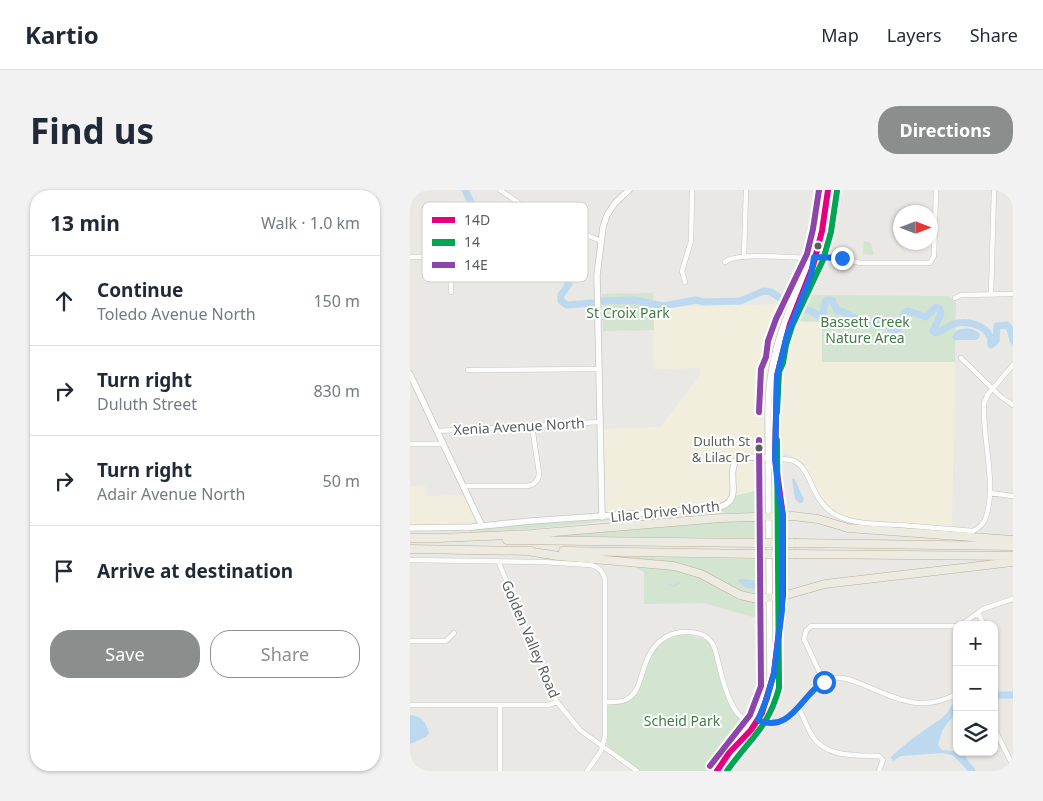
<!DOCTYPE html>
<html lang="en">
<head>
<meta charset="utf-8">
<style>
	:root { --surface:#fff; --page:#f2f2f3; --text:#1f2937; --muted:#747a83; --line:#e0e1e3; --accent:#8c8e8e }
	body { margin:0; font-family:"Noto Sans",sans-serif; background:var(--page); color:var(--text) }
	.controls { position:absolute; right:15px; bottom:15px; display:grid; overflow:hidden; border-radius:10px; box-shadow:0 1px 4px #0004 }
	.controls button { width:45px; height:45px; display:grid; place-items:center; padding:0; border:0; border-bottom:1px solid var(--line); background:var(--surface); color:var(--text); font:25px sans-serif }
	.compass { position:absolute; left:483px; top:15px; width:45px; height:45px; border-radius:50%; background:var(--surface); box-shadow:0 1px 4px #0004; rotate:90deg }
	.stop { position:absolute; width:15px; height:15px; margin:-11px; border:4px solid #1a73e8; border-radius:50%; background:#fff }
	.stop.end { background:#1a73e8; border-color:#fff; box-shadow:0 1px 5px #0008 }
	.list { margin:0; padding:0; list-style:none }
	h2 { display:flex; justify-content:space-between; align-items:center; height:65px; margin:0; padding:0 20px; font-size:21px }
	h2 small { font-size:16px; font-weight:400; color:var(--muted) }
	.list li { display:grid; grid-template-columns:32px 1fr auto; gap:15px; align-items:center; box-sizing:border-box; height:90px; padding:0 20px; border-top:1px solid var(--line) }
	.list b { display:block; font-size:19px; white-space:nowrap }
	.list p { margin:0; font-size:16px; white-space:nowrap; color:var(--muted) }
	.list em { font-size:16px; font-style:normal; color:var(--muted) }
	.actions { display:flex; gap:10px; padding:15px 20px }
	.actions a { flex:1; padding:11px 0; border:1px solid var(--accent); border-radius:20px; text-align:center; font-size:18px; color:var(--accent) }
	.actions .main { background:var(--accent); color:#fff }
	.icon { flex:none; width:28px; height:28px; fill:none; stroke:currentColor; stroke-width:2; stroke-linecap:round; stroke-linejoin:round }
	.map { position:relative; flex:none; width:603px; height:581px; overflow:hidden; border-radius:20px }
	header { display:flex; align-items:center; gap:30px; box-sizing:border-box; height:70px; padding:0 25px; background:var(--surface); border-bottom:1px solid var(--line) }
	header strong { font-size:24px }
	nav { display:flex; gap:28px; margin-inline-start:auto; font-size:18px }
	.intro { display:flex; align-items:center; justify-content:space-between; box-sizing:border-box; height:120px; padding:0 30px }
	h1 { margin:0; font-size:35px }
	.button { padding:12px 22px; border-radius:20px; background:var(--accent); color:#fff; font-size:18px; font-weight:700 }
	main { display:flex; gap:30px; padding:0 30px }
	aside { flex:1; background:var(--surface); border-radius:20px; box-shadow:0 1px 4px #0004 }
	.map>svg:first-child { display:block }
	.commercial { fill:#f2eede }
	.green { fill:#d3e4d1; fill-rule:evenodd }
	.water { fill:#bcd9ef }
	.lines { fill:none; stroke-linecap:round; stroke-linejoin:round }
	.stream { stroke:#bcd9ef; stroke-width:1 }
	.river { stroke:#bcd9ef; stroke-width:7 }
	.minor-casing { stroke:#c6c6c5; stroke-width:5.5 }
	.tertiary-casing { stroke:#c6c6c5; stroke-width:7 }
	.motorway-casing { stroke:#bbb096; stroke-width:9 }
	.minor { stroke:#fcfcfb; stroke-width:4.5 }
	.tertiary { stroke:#fcfcfb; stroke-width:5.5 }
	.motorway { stroke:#eceae1; stroke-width:8 }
	.motorway-bridge-casing { stroke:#bbb096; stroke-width:9; stroke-linecap:butt }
	.motorway-bridge { stroke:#eceae1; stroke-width:8 }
	.bus-1-casing { stroke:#fff; stroke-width:10 }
	.bus-2-casing { stroke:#fff; stroke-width:10 }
	.bus-3-casing { stroke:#fff; stroke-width:10 }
	.bus-1 { stroke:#e5007d; stroke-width:6 }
	.bus-2 { stroke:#00a651; stroke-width:6 }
	.bus-3 { stroke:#8e44ad; stroke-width:6 }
	.route { stroke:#1a73e8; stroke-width:6 }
	.bus-dot { fill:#5a5d60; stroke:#fff; stroke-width:2 }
	.labels { text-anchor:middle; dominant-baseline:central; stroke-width:4; stroke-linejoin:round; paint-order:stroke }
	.bus-label { font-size:13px; fill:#5a5d60; stroke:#fff; text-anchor:end }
	.park-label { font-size:14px; fill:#3e7c42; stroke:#fff }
	.street-label { font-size:14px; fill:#5a5d60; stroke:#fff }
	.key { fill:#fff; stroke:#cececf; stroke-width:1 }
	.key-label { font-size:14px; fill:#5a5d60 }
</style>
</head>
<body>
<header>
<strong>Kartio</strong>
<nav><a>Map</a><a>Layers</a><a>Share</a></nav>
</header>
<div class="intro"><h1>Find us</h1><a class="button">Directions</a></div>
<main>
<aside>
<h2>13 min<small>Walk · 1.0 km</small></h2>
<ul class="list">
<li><svg class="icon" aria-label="ahead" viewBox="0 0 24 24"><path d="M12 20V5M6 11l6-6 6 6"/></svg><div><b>Continue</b><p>Toledo Avenue North</p></div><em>150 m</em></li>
<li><svg class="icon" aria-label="right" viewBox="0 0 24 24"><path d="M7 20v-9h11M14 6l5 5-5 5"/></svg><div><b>Turn right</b><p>Duluth Street</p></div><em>830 m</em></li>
<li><svg class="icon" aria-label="right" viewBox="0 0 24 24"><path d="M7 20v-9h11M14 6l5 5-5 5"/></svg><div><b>Turn right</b><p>Adair Avenue North</p></div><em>50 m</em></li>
<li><svg class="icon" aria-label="arrive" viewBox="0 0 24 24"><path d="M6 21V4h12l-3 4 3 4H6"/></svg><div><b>Arrive at destination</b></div></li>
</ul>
<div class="actions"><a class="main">Save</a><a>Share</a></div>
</aside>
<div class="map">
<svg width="603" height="581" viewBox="0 0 603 581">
	<rect width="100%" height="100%" fill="#e9e8e4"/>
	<!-- commercial -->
	<path class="commercial" d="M379,114L367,143L355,207L353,299L319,307L315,311L304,316L197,323L195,319L192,239L251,237L290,184V178L244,179L243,117Z
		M383,131L412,132V172H545L542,337L449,329L433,325L420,318L414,311L408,303L394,274L381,265L369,262L368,203L371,175Z
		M0,296H15L16,306L56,305L64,327L63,333L60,336L0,335Z"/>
	<!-- green -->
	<path class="green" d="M454,51L461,53L464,65L453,64Z
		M243,103L244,140L193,141L192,104Z
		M395,105L538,106L546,112L545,172H412V132L383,131Z
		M352,299V314L349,323L329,325L312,322V320L322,312L325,306Z
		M199,329V330C153,337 107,340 60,342V340L124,333Z
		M354,330V348L142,346V344L308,331Z
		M208,367L354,369V402L353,405L325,399L298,386L208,369ZM333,389H346L349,393L348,399H339L332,395Z
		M221,375L258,377L282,383L328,408L351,413L355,422L343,427L294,413L234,414V382Z
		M269,444L283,446L298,451L302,457L309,484L323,521L336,534L337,539L312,565L303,581H230L197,555V517C204,510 217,517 225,506C229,502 230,496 232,492C239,470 244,451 269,444Z"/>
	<!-- water -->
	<path class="water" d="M551,139C558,138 564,138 570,144L569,148L566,150H544L542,147L546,141Z
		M384,288L394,309L392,313H389L385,309L382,289Z
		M333,389L348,390L350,394L348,399C339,400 332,397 328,390Z
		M539,524L542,526L532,541L528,555L532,560C544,561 557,560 559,576H554L542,565L532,563L491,566L483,571L481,567C499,550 518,537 539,524Z
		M0,525C12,526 16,532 19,543L16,547L0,554Z"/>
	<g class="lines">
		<!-- stream -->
		<path class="stream" d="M257,394L264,396L269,393"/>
		<!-- river -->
		<path class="river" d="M55,0C60,10 65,24 75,30C83,35 85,31 93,40C92,43 91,48 91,52C92,63 105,74 113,80L122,78L115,66L121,62C128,66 133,65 140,68C150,71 153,86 159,94L151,105V111L157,115L183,113
			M192,111L224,110L253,116L286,110L294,112L330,111L354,101L361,102L370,108L378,110
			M392,119L401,121L409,126L413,124L415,112L417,110H422L427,120C438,122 447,132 457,134C464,135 470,130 477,130L480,139L483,141C494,138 491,130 495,122L499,121L516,127L526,117L529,118L531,124L523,141L526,143C532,141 537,136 544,134C555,130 575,134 580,147C581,149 580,152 581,155L586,151L587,136L597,135L600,139L603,151
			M584,505H603
			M535,530L540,525L547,514
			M553,570L562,581"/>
		<defs>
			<path id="minor" d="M90,0L122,22L191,51
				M0,67H37L41,73V102
				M334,67L336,0
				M315,72C326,62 382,68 398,68L405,67L430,68L450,73H520L524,66L526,0
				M275,92L272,81L281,51L282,0
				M581,104L584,0
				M545,108L551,105L603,104
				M551,168L590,206L603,215
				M58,180L189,179
				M28,241L190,232
				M0,254H34
				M365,268C372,269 378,269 384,271C403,280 400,311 426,325C445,335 469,334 490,335C514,337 539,339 563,341C569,338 574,334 576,327C587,294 572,248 574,213L578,204L603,175
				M53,296H117C125,295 129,290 129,283L122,236
				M580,303L603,306
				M0,370L133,372L181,375C189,377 193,381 195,389V546L191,561L177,581
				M88,371L147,512L170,540L227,581
				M568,423L574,435
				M551,435L573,419L603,409
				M0,451H36L44,443
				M414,492L394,449L396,441L401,436H547
				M195,512C203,512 211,513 217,509C236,500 228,463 256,447C268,440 294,439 302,453C306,459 307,468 309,475C312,489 319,513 328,524C333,529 338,532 344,535
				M0,515H138L147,512
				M389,519C394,528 397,538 403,547C417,568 447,565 469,566L473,570L469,581
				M348,529C385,547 395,491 427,488C437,487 446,492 456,496C489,510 512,522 547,504
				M584,538L603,576
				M90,581V515"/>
			<path id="tertiary" d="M0,184L72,336
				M192,327L187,85L193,37L197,25L205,13L219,0
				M0,338L62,337L121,331L306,318C337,311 314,287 327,269L336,267L361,268
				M360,492L358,222C358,177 370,139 389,98C394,89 397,79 403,70
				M307,581L319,563L341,540L352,523L364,483L373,406V326L368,298L365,268L367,186L380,134L403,76L412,41L418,0"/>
			<path id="motorway" d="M0,348H33
				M29,348L121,344L311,328L383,326L408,329L438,338L603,350
				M97,350L346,353
				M386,353L603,356
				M0,359L121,361
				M117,361L148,366L264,376L291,384L330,405L348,409L373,406L415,394L603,372
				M153,361L346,364
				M386,364L603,366"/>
		</defs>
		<!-- minor casing -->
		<use href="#minor" class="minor-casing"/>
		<!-- tertiary casing -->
		<use href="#tertiary" class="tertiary-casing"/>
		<!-- motorway casing -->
		<use href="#motorway" class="motorway-casing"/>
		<!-- minor -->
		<use href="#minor" class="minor"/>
		<!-- tertiary -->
		<use href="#tertiary" class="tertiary"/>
		<!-- motorway -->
		<use href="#motorway" class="motorway"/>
		<defs>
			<path id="motorway-bridge" d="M346,353H386
				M346,364H386"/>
		</defs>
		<!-- motorway-bridge casing -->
		<use href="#motorway-bridge" class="motorway-bridge-casing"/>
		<!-- motorway-bridge -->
		<use href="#motorway-bridge" class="motorway-bridge"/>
		<defs>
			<path id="bus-1" d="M307,581L319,563L341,540L352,523L364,483L373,406V326L365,268L367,186L380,134L403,76L412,41L418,0"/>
			<path id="bus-2" d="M367,222L369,182L373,173L376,155L382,136L413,70L421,42L427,1
				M317,581C339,549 358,539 369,498L367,250"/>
			<path id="bus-3" d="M349,222L351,179L356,167L358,151L366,129L397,64L403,39L409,0
				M300,576L340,525L351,496L349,250"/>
		</defs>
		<!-- bus-1 casing -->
		<use href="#bus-1" class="bus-1-casing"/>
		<!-- bus-2 casing -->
		<use href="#bus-2" class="bus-2-casing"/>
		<!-- bus-3 casing -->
		<use href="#bus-3" class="bus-3-casing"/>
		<!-- bus-1 -->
		<use href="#bus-1" class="bus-1"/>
		<!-- bus-2 -->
		<use href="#bus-2" class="bus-2"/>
		<!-- bus-3 -->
		<use href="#bus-3" class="bus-3"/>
	</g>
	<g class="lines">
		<!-- route -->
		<path class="route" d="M414,492C393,502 381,545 348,530L357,508L364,483L372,420L373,326L368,298L365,268L367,186L377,145L401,85L404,67L432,68"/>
	</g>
	<!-- markers -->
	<g class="bus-dot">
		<circle cx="408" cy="56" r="4.5"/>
		<circle cx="349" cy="258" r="4.5"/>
	</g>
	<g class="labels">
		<!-- bus labels -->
		<g class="bus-label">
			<text x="340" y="251">Duluth St<tspan x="340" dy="16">&amp; Lilac Dr</tspan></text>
		</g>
		<!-- park labels -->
		<g class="park-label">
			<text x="218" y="122">St Croix Park</text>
			<text x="455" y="131">Bassett Creek<tspan x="455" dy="16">Nature Area</tspan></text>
			<text x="272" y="530">Scheid Park</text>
		</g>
		<!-- street labels -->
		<g class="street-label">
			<text transform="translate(109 236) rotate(-3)">Xenia Avenue North</text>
			<text transform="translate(255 321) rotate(-6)">Lilac Drive North</text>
			<text transform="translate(121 449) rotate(67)">Golden Valley Road</text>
		</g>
	</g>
	<!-- legend -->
	<rect x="12" y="12" width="166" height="80" rx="8" class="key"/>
	<rect x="22" y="27" width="23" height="6" fill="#e5007d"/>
	<rect x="22" y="49" width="23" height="7" fill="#00a651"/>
	<rect x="22" y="72" width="23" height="6" fill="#8e44ad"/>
	<g class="key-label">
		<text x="54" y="35">14D</text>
		<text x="54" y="57">14</text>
		<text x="54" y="80">14E</text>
	</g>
</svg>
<div class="controls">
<button>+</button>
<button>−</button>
<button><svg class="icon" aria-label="layers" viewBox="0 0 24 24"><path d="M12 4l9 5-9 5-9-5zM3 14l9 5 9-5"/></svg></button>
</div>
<svg class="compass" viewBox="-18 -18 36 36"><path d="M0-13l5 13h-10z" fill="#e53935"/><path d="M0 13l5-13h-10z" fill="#747a83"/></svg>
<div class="stop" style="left:414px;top:492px"></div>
<div class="stop end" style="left:432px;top:68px"></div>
</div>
</main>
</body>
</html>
